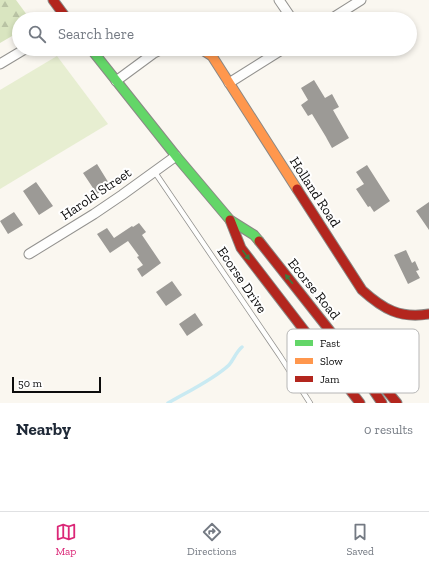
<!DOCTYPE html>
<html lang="en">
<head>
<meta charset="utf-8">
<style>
	:root { --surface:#fff; --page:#f2f2f3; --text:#1f2937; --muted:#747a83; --line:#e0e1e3; --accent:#db2777 }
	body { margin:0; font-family:"Zilla Slab",serif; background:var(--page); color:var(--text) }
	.scale { position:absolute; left:12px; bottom:10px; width:89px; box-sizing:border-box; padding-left:4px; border:2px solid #0c0c0c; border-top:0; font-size:11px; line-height:14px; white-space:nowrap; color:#0c0c0c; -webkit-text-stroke:3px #fff; paint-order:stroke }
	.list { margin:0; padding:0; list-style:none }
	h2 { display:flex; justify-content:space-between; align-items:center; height:52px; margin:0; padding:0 16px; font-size:17px }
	h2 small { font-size:13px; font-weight:400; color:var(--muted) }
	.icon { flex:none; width:22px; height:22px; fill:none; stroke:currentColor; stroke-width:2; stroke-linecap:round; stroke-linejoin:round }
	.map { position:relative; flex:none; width:429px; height:403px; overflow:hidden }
	.search { position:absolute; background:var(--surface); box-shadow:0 2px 6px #0003; left:12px; right:12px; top:12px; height:44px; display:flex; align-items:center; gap:10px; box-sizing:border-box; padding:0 14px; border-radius:22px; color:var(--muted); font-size:15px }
	.sheet { height:108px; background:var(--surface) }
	nav { display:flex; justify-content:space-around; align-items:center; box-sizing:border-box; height:56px; border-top:1px solid var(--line); background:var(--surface); font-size:11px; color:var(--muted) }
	nav a { display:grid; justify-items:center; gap:2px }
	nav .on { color:var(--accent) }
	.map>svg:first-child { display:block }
	.grass { fill:#e7eed1 }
	.forest { fill:url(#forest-firs) }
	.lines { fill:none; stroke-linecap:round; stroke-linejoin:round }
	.stream { stroke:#c9eaf2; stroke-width:3.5 }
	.building { fill:#9c9a96 }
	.lane-casing { stroke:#93928f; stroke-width:6 }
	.street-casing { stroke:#93928f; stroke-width:11 }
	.fast-casing { stroke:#8a8885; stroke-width:11 }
	.slow-casing { stroke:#8a8885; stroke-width:11 }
	.jam-casing { stroke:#8a8885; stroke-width:11 }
	.lane { stroke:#fefefd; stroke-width:4.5 }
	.street { stroke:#fefefd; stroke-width:9 }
	.fast { stroke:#63d668; stroke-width:9 }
	.slow { stroke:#ff974d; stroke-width:9 }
	.jam { stroke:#b3261e; stroke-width:9 }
	.oneway { fill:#3c7b3f }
	.labels { text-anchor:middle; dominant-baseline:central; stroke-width:4; stroke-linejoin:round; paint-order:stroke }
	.street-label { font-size:14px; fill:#0c0c0c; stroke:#fff }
	.key { fill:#fff; stroke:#b6b6b6; stroke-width:1 }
	.key-label { font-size:11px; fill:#0c0c0c }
</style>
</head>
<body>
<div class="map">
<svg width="429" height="403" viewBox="0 0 429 403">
	<defs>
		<pattern id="forest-firs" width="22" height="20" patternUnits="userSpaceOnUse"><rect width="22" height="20" fill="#d9e5c0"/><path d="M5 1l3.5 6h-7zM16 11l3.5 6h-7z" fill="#b9c3a4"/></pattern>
	</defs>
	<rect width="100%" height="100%" fill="#faf7f0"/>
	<!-- grass -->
	<path class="grass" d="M57,56L108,124L0,189V90Z"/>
	<!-- forest -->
	<path class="forest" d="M0,0H16L30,19H19V32L0,43Z"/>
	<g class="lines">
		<!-- stream -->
		<path class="stream" d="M168,403C187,392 213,380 229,365C234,359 236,352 242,347"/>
	</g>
	<!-- building -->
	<path class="building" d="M314,80L325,98L332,94L339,107L333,110L349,138L332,148L327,139L326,137L312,114L308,116L301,105L308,100L301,88Z
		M97,164L110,185L97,194L83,173Z
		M367,165L390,201L374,212L370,206L368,207L356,189L364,184L356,172Z
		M36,182L53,206L39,215L23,191Z
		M429,202V230L416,211Z
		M14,212L23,225L8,234L0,221Z
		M139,223L146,232L142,235L161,263L142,277L137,269L143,265L137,257L139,256L128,241L110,253L97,234L107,228L114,238L132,226L133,227Z
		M406,250L412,263L415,261L419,270L416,271L420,278L408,284L394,255Z
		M172,281L182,295L166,306L156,292Z
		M195,313L203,325L187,336L179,324Z"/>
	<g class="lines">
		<defs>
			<path id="lane" d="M154,171L280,356L310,403"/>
			<path id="street" d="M279,0L292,19
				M331,19L361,0
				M0,64L25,49
				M116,81L154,53L162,49
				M229,83L283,49
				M29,254L94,214L122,195L176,156"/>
			<path id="fast" d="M91,49L176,156L230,220L254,235L259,241"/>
			<path id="slow" d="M201,49L212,56L297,189"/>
			<path id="jam" d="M53,0L67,19
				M297,189L362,290C383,309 400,319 429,314
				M230,220L241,248L360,403
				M259,241L353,360L382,403
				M353,360L369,369L397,403"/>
		</defs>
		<!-- lane casing -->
		<use href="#lane" class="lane-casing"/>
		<!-- street casing -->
		<use href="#street" class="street-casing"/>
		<!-- fast casing -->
		<use href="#fast" class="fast-casing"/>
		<!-- slow casing -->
		<use href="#slow" class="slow-casing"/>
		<!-- jam casing -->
		<use href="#jam" class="jam-casing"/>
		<!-- lane -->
		<use href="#lane" class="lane"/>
		<!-- street -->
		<use href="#street" class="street"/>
		<!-- fast -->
		<use href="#fast" class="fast"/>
		<!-- slow -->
		<use href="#slow" class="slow"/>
		<!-- jam -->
		<use href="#jam" class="jam"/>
	</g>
	<!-- one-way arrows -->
	<defs><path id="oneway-solid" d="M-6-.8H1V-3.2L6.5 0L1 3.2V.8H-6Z"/></defs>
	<g class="oneway">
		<use href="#oneway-solid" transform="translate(246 255) rotate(53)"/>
		<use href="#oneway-solid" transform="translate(289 279) rotate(-129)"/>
	</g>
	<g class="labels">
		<!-- street labels -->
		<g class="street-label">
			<text transform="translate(315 192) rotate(57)">Holland Road</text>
			<text transform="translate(96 194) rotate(-34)">Harold Street</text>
			<text transform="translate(242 280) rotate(56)">Ecorse Drive</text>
			<text transform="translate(314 289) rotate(51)">Ecorse Road</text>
		</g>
	</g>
	<!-- legend -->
	<rect x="287" y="329" width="132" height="64" rx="6" class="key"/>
	<rect x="295" y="340" width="18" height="6" fill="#63d668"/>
	<rect x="295" y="358" width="18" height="6" fill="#ff974d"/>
	<rect x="295" y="376" width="18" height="6" fill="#b3261e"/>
	<g class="key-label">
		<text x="320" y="347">Fast</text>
		<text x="320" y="365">Slow</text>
		<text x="320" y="383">Jam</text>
	</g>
</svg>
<div class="scale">50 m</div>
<div class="search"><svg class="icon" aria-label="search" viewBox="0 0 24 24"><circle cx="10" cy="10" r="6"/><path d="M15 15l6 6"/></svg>Search here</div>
</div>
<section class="sheet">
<h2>Nearby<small>0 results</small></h2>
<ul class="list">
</ul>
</section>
<nav>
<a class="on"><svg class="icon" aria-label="map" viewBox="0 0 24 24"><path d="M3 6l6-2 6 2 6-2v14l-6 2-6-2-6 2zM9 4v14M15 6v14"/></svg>Map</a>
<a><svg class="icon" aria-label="directions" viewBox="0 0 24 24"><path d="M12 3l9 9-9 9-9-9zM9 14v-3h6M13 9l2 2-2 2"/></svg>Directions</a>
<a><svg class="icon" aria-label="saved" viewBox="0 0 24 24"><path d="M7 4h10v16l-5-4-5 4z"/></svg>Saved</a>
</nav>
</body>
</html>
